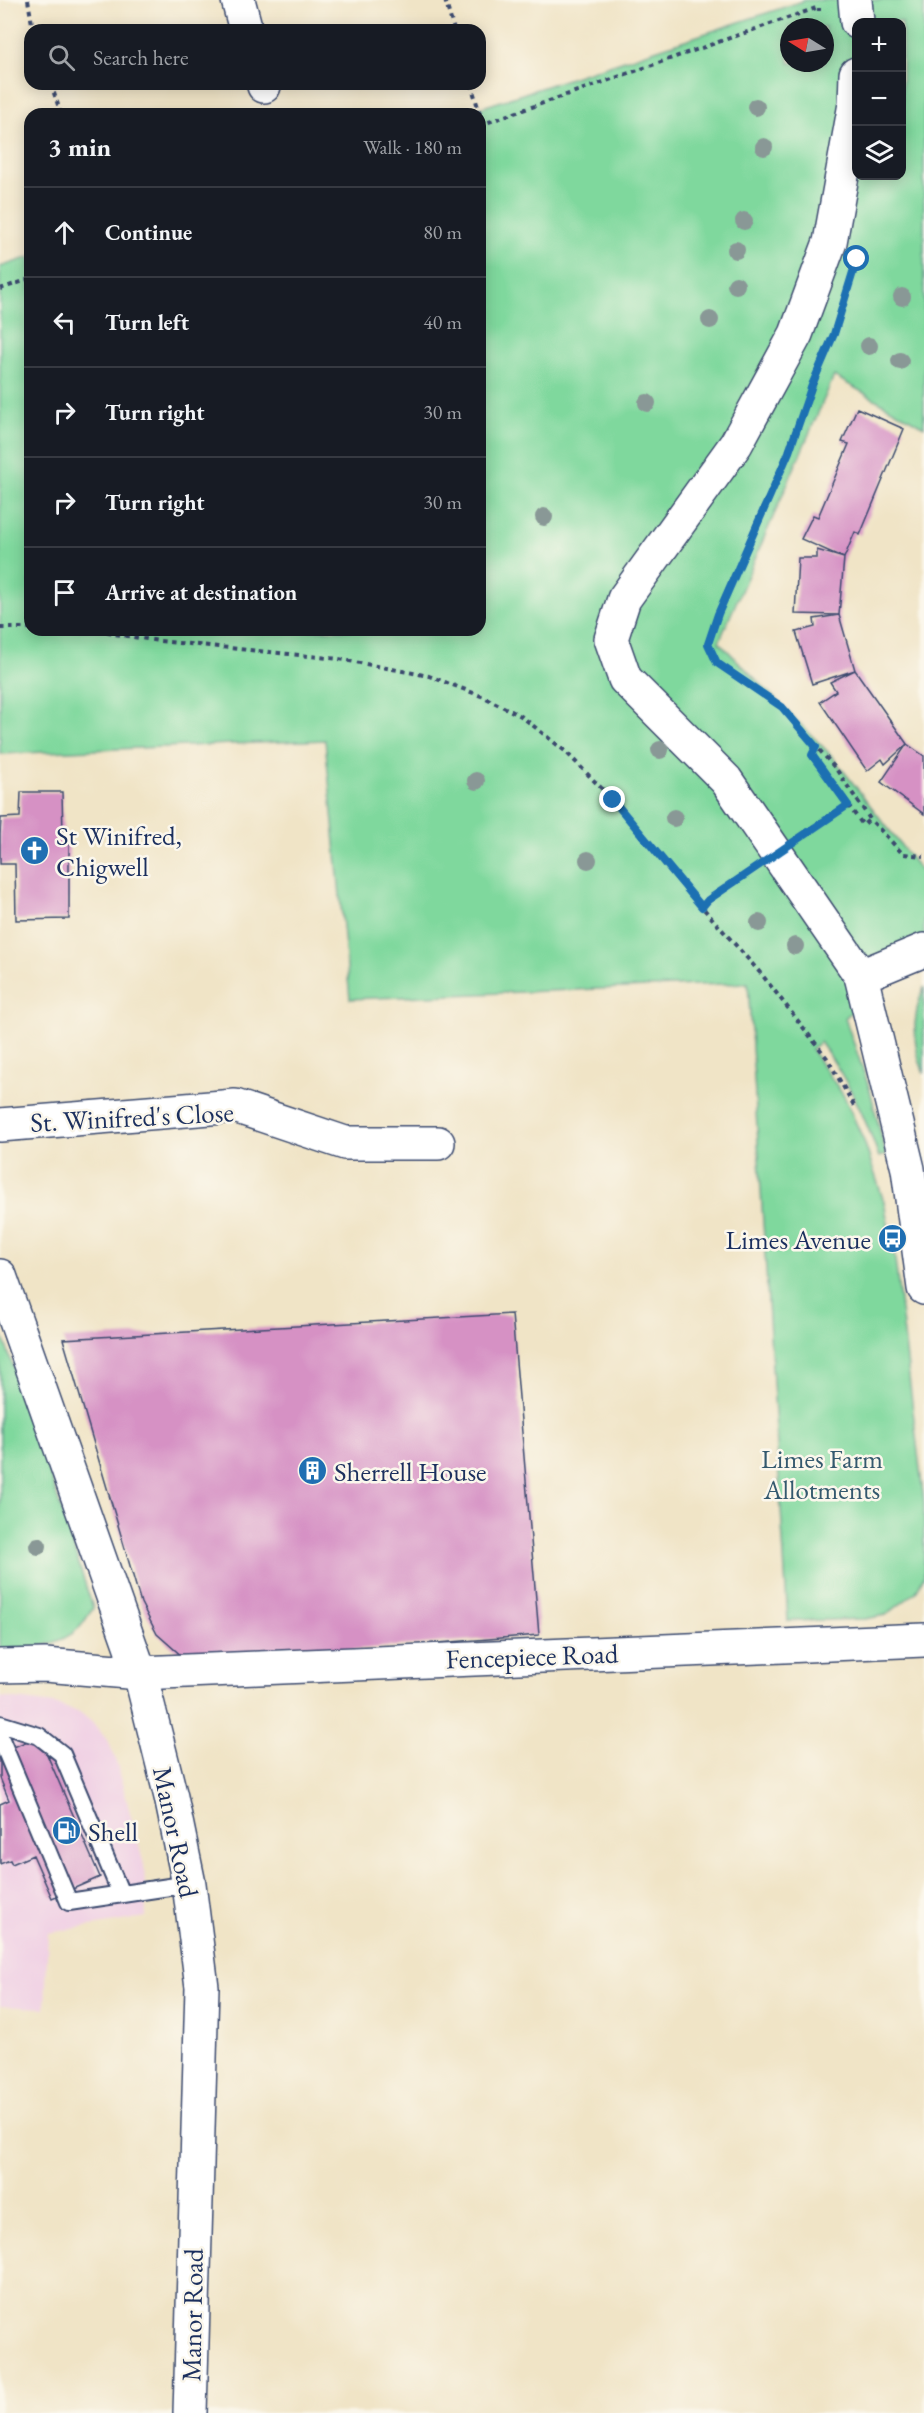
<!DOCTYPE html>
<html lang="en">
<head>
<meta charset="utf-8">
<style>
	:root { --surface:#171b24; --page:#242831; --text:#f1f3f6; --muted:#9ea1a6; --line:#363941 }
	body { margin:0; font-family:"EB Garamond",serif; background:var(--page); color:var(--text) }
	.controls { position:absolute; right:18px; top:18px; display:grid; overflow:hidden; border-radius:12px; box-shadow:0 3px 15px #0003 }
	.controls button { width:54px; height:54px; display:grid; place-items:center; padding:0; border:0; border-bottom:2px solid var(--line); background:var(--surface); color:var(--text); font:30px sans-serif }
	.compass { position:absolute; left:780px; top:18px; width:54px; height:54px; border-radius:50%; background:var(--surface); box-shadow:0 3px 15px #0003; rotate:281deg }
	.stop { position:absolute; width:18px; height:18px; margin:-14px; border:4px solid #1f6fb2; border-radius:50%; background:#fff }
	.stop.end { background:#1f6fb2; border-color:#fff; box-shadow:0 2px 6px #0008 }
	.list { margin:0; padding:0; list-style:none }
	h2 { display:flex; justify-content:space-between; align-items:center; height:78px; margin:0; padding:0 24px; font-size:26px }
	h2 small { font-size:20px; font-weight:400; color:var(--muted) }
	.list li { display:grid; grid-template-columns:39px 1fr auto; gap:18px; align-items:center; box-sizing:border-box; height:90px; padding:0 24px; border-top:2px solid var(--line) }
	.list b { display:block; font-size:22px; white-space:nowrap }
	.list em { font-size:20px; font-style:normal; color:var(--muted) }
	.icon { flex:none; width:33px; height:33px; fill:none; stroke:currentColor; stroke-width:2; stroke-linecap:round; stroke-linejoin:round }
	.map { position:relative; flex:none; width:924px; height:2413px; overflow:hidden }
	.search { position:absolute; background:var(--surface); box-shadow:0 3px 15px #0003; left:24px; top:24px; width:462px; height:66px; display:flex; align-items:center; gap:15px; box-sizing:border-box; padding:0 21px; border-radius:18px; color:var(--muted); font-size:22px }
	.panel { position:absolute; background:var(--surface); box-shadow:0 3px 15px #0003; left:24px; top:108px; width:462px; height:528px; border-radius:18px }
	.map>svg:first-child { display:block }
	.built { fill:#f0d0e4 }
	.green { fill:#7fd89d; stroke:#4d847e; stroke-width:1.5; fill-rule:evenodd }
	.building { fill:#d691c4 }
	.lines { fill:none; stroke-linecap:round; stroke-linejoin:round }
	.lane-casing { stroke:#3b4a6e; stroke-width:20 }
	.street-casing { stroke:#3b4a6e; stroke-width:36 }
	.secondary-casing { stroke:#3b4a6e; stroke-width:36 }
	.primary-casing { stroke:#3b4a6e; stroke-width:36 }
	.path { stroke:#3b4a6e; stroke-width:4; stroke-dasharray:4.5 4.5; stroke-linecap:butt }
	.lane { stroke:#fff; stroke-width:16 }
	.street { stroke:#fff; stroke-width:33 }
	.secondary { stroke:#fff; stroke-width:33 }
	.primary { stroke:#fff; stroke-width:33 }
	.path-bridge { stroke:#3b4a6e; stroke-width:4; stroke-dasharray:4.5 4.5; stroke-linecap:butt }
	.tree { fill:#899896 }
	.route { stroke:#1f6fb2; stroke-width:8 }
	.labels { text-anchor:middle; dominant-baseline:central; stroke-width:5; stroke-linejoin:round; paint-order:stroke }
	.poi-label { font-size:27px; fill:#1b2f5e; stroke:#fbf7ec; text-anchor:start }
	.street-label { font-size:27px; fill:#1b2f5e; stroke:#fbf7ec }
	.park-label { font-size:27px; fill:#34596e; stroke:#fbf7ec }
</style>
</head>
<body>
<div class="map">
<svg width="924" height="2413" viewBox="0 0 924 2413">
	<rect width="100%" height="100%" fill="#fbf7ec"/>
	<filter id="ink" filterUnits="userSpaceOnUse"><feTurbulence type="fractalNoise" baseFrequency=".0167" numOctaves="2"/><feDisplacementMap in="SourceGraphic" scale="12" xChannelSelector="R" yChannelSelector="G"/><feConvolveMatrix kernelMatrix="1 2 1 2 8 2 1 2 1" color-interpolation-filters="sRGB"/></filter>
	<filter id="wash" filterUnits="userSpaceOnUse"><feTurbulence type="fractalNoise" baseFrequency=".008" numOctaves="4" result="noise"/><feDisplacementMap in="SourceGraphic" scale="24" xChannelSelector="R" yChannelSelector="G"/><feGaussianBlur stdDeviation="1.35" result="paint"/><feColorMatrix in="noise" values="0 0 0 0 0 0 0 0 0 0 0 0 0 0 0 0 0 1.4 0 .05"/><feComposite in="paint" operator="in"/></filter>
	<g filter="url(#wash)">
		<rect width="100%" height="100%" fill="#f0e4c6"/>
		<!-- built -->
		<path class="built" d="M0,1697L55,1704L81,1713L94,1724L107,1740L115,1757L144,1865L146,1917L48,1933L45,2008L0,2006Z"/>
		<!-- green -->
		<path class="green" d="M806,0H924V427L834,376L719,642L832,756L924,875V944L845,1018L870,1090L886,1155L879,1157C864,1114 847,1078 820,1042L811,1049L844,1096L864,1141L884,1202L895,1259L924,1503V1576L916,1592L886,1615L865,1619L788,1621L748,983L350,999L325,740L0,754V267L30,257V630H480V114H462ZM856,22H902V176H856ZM789,27H825V63H789Z
			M924,987V1073C912,1045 912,1016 924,987Z
			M0,1329L36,1431L93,1608C89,1614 85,1621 80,1627C61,1646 25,1651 0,1649Z"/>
		<g id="blocks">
			<!-- building -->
			<path class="building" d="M857,408L904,429L860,535L855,532L844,558L801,539L813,515L818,517L849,444L842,442Z
				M817,550L844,558L839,615L795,614L798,558H817Z
				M839,615L855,670L812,684L796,632L815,627L814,619Z
				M855,670L907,744L885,764L882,759L867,771L820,702L836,691L830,682Z
				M907,744L924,756V814L881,782Z
				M21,792H62L63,837H69V919L16,920L15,864H0V835L1,818L20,817Z
				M512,1314L539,1635L209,1661L183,1657L157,1634L141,1603L63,1339Z
				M39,1736L100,1877L52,1898L33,1855L12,1864L10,1860L0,1864V1804L9,1800L0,1778V1753Z"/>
		</g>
	</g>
	<g filter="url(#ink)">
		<use href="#blocks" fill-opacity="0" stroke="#3b4a6e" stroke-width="1.5"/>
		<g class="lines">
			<defs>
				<path id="lane" d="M0,1724L39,1736L62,1754L121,1894
					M0,1737L69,1902L189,1884"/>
				<path id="street" d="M238,0L246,30
					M855,0L857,22
					M856,74L855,104L830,242L796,334L736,444L624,599L611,639L625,679L726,780L861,976L908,1169L924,1288
					M264,84V86
					M861,976L924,950
					M0,1125L235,1106L345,1143H438"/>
				<path id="secondary" d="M0,1276L140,1673L171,1797L189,1884L202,1987L190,2413"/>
				<path id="primary" d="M0,1666L45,1665L140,1673L924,1640"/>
			</defs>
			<!-- lane casing -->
			<use href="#lane" class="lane-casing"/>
			<!-- street casing -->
			<use href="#street" class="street-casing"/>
			<!-- secondary casing -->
			<use href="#secondary" class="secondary-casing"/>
			<!-- primary casing -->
			<use href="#primary" class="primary-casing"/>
			<!-- path -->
			<path class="path" d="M28,0L33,30
				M445,0L454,30
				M51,84L61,114
				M471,84L483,124
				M480,125L819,7V11
				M0,289L30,279
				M818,372L788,452L718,614L708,644L717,663L782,707L836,769L870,819L903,854L924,856
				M0,628H30
				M89,630L159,641L339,659L429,676L484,697L521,716L565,751L613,800L702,907L763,976L827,1058L856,1109
				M816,747L812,755L848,805L844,807
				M848,805L863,825L870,819
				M702,907L708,900"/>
			<!-- lane -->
			<use href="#lane" class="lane"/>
			<!-- street -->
			<use href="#street" class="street"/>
			<!-- secondary -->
			<use href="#secondary" class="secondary"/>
			<!-- primary -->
			<use href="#primary" class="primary"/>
			<!-- path-bridge -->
			<path class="path-bridge" d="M708,900L844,807"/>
		</g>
		<!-- trees -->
		<g class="tree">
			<circle cx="756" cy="107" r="9"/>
			<circle cx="764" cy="147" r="9"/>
			<circle cx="744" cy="221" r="9"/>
			<circle cx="736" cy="250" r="9"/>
			<circle cx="736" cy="285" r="9"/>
			<circle cx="902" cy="297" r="9"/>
			<circle cx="710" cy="320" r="9"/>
			<circle cx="869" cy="346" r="9"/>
			<circle cx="900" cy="361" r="9"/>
			<circle cx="647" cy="403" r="9"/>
			<circle cx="544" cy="517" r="9"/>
			<circle cx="660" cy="750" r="9"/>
			<circle cx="476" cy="781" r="9"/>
			<circle cx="674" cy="818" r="9"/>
			<circle cx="588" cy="860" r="9"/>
			<circle cx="759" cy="923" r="9"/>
			<circle cx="795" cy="946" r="9"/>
			<circle cx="38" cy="1546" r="9"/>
		</g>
	</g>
	<g class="lines" filter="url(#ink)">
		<!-- route -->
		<path class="route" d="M613,800L702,907L708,900L848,805L812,755L816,747L782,707L717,663L708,644L718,614L789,452L812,385L834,334L857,259"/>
	</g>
	<!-- icons -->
	<defs>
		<symbol id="church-disc" viewBox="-11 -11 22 22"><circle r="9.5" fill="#1f6fb2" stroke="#fbf7ec"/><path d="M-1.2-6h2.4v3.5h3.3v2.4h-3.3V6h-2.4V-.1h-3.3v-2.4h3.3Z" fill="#fff"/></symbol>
		<symbol id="bus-disc" viewBox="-11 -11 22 22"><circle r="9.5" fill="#1f6fb2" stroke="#fbf7ec"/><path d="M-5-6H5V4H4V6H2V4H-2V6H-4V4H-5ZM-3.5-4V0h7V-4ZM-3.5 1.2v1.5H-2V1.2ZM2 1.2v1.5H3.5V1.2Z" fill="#fff"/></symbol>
		<symbol id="building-disc" viewBox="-11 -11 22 22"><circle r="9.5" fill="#1f6fb2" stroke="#fbf7ec"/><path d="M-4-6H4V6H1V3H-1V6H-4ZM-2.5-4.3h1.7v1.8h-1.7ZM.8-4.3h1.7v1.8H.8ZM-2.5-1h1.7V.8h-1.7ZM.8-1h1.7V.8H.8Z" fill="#fff"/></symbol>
		<symbol id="fuel-disc" viewBox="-11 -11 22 22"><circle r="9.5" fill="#1f6fb2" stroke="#fbf7ec"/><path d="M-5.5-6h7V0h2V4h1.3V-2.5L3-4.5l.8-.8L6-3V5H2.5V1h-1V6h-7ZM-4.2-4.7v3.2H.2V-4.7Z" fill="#fff"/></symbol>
	</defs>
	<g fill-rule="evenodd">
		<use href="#church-disc" x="18" y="834" width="33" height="33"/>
		<use href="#bus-disc" x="876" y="1222" width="33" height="33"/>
		<use href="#building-disc" x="296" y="1454" width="33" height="33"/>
		<use href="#fuel-disc" x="50" y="1814" width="33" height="33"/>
	</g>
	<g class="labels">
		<!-- poi labels -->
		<g class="poi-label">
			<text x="56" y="835">St Winifred,<tspan x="56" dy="31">Chigwell</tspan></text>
			<text x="871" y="1239" text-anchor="end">Limes Avenue</text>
			<text x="334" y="1471">Sherrell House</text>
			<text x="88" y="1831">Shell</text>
		</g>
		<!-- street labels -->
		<g class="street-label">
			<text transform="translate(132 1117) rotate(-3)">St. Winifred's Close</text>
			<text transform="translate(532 1656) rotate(-2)">Fencepiece Road</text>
			<text transform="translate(176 1832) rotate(78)">Manor Road</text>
			<text transform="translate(192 2315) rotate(-89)">Manor Road</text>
		</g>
		<!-- park labels -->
		<g class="park-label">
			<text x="822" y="1458">Limes Farm<tspan x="822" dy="31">Allotments</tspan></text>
		</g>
	</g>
</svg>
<div class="controls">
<button>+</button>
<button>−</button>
<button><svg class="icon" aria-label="layers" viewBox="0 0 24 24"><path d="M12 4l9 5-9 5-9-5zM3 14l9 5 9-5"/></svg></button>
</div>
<svg class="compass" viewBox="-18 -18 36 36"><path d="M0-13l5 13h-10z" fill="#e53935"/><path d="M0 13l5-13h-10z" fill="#9ea1a6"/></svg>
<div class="stop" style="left:857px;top:259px"></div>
<div class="stop end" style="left:613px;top:800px"></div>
<div class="search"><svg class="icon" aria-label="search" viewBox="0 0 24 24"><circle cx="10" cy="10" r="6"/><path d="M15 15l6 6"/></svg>Search here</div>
<section class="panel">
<h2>3 min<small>Walk · 180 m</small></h2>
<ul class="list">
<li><svg class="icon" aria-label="ahead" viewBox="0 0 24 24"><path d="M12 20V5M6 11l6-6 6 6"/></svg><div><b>Continue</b></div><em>80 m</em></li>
<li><svg class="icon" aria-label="left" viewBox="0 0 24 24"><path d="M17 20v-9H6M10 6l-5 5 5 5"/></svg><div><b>Turn left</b></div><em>40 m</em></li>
<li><svg class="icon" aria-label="right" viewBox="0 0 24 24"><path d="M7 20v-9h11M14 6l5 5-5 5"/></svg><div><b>Turn right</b></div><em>30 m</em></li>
<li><svg class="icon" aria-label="right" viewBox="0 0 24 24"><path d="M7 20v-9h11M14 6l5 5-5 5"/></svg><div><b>Turn right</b></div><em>30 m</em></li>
<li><svg class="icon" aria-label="arrive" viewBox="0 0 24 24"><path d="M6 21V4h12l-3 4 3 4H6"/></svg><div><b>Arrive at destination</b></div></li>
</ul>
</section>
</div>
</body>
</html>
